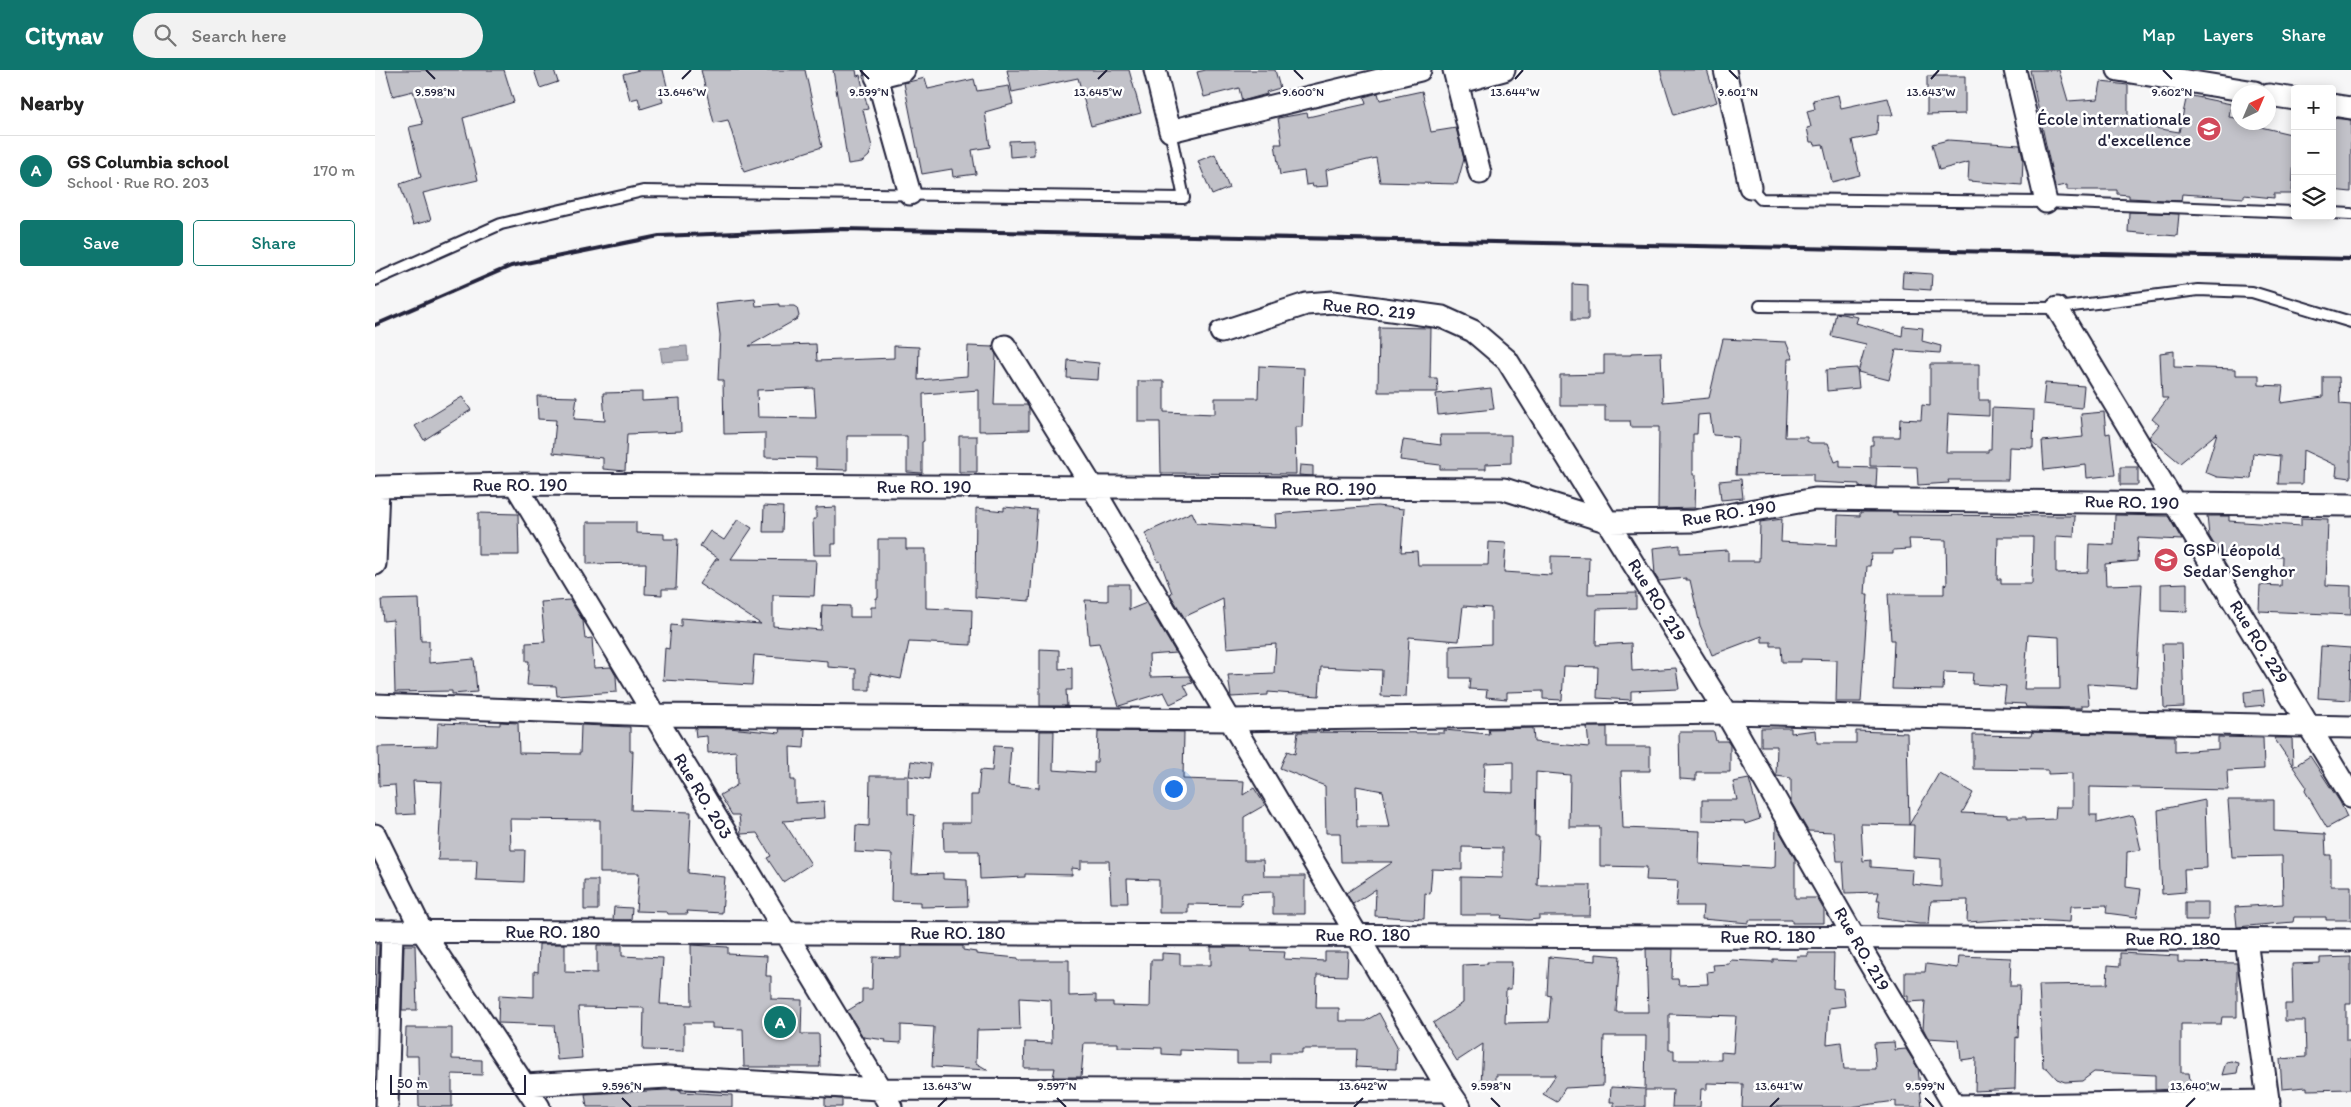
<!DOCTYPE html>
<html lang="en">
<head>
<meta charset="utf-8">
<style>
	:root { --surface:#fff; --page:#f2f2f2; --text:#222; --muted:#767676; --line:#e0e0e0; --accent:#0f766e }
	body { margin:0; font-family:Itim,sans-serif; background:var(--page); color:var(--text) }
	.controls { position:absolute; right:15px; top:15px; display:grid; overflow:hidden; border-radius:5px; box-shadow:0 2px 12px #0003 }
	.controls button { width:45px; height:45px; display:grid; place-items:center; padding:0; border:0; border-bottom:1px solid var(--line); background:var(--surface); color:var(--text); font:25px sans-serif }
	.compass { position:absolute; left:1856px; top:15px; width:45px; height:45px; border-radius:50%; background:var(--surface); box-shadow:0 2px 12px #0003; rotate:44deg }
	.scale { position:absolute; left:15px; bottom:12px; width:136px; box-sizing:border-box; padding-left:5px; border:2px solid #22223b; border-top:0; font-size:14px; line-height:18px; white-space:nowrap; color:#22223b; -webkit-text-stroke:4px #fff; paint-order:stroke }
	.you { position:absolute; left:798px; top:718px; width:18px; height:18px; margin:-12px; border:4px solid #fff; border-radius:50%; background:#1a73e8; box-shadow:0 0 0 8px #1a73e833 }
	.badge { display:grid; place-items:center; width:32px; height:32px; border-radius:50%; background:var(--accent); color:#fff; font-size:16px; font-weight:700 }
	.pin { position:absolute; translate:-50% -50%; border:2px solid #fff; box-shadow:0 1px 5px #0006 }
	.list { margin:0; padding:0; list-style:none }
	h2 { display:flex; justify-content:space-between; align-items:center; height:65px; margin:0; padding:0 20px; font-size:21px }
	h2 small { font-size:16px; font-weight:400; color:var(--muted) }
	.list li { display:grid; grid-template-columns:32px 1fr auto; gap:15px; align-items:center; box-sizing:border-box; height:70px; padding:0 20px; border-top:1px solid var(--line) }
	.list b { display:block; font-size:19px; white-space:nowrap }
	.list p { margin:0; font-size:16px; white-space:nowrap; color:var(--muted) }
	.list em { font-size:16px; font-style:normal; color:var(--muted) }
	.actions { display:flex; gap:10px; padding:15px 20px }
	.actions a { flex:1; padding:11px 0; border:1px solid var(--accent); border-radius:5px; text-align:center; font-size:18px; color:var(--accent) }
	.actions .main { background:var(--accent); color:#fff }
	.icon { flex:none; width:28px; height:28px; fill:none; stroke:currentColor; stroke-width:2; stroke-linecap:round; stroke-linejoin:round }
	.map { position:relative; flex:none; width:1976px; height:1037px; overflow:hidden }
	header { display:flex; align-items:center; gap:30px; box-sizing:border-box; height:70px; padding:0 25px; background:var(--accent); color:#fff }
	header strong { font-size:24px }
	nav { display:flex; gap:28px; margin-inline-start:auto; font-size:18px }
	.search { width:350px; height:45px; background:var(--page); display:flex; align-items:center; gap:12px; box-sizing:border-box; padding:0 18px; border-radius:28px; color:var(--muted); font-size:19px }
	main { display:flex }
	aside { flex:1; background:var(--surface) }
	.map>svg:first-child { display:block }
	.water { fill:#aeaeb7; stroke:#767685 }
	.building { fill:#c2c2c9; stroke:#22223b; fill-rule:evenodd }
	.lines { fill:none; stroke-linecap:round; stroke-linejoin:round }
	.service-casing { stroke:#22223b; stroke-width:14 }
	.minor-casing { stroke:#22223b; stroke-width:25 }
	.service { stroke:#fff; stroke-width:10 }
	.minor { stroke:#fff; stroke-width:21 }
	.rail { stroke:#22223b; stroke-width:4 }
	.ticks { fill:none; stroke:#22223b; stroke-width:2 }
	.labels { text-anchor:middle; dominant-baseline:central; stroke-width:5; stroke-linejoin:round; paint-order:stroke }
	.poi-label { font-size:18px; fill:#22223b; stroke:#fff; text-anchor:end }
	.street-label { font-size:18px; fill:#22223b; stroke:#fff }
	.ticks-label { font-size:12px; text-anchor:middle; fill:#22223b; stroke:#fff; stroke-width:5; stroke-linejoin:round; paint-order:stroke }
</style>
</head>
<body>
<header>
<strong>Citynav</strong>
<div class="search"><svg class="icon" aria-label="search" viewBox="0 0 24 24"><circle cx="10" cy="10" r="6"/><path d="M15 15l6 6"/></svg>Search here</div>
<nav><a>Map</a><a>Layers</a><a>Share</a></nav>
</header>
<main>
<aside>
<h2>Nearby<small></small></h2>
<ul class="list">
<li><span class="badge">A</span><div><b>GS Columbia school</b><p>School · Rue RO. 203</p></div><em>170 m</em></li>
</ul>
<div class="actions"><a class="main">Save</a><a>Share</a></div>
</aside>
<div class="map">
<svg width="1976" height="1037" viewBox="0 0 1976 1037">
	<rect width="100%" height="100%" fill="#f6f6f7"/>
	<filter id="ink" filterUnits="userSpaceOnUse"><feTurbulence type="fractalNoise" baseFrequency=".02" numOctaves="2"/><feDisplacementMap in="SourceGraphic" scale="10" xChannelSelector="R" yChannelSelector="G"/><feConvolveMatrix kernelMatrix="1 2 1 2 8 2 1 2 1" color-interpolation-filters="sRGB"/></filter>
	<g filter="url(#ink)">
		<!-- water -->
		<path class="water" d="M312,276L313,290L287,292L285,278Z"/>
		<!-- building -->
		<path class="building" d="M11,0H129L139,32L88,48L103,110L48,123L56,150L38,155L25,114L46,107L34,57L48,54L38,21L18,26Z
			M159,0H179L183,12L165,18Z
			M264,0H288L293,20L285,22L288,32L266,39L263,28L255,30L248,4Z
			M326,0H430L447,77L369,102L353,50L339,53Z
			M458,0H481L482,6L485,5L493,39L488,40L497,77L494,86L487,92L473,94Z
			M632,0H754L766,43L716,56L703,8L637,22Z
			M831,0H900L905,18L891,22L892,24L867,31L864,18L829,27L822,2Z
			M1285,0H1332L1342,32L1299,45Z
			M1655,0H1684L1693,31L1723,29L1726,12L1753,15V47H1774V57L1804,62L1812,25L1856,34L1854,47L1861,48L1864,52L1920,65L1917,124H1899V128L1869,125V128L1807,124L1806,131L1754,128V125L1742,124V120H1692V115L1680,117Z
			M1552,6H1590V44L1552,45Z
			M550,8L553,19L599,9L602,21L634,16L638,34L610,42L615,77L597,80L601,104L578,107L577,99L547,104L529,13Z
			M1047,21L1056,62L1081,58L1089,89L1082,114L1005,112L1001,88L951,100L953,116L938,117L937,114L931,115L929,101L905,105L900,74H907L903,48L932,43L933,47L991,34L989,27L1003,23L1005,30Z
			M1463,25L1466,38L1513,28L1518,45H1503L1502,65L1477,70L1485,105L1457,112L1448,74L1440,75L1439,72H1435L1432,58L1436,57L1432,41L1440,39L1438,30Z
			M1957,48L1976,50V122L1957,120Z
			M659,70V85L635,87L634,71Z
			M1573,70L1645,75L1648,89L1647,115L1593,111L1594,92L1564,100L1557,74Z
			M840,84L854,118L837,125L823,91Z
			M1754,142L1804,144L1802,166L1753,162Z
			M1528,202L1557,204L1556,220L1527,218Z
			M1197,214L1213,215V250H1197Z
			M380,229L381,236L404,234V236H419L422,238L424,246L422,249L374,276L441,274L442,291L519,288V276L544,277L543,310L592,306L593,276L618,277L621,285L619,335H652L654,338V360L604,361V320L548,324L549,371L547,372V403L532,402V366H472V400L441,399V388L390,387V363L349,364L348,310H343L345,265L341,233ZM439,318L441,348L383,347L382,320Z
			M1461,243L1483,247L1481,253L1527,266L1528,256L1548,258L1547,271L1566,276L1565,283L1521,280L1514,310L1483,302L1491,274L1456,266Z
			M1004,257L1056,258L1055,308H1062L1063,322H1003Z
			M1348,269L1411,272L1418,289H1413L1410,367H1432V371L1436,373H1453L1460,392L1465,390V397L1502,398L1501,417H1484V414L1438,412V404L1361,405L1363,367L1338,365L1335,344L1323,345L1322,364H1318V405H1321L1320,438L1283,439L1284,357H1256L1255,351H1230V336H1185V305L1229,304V285H1256V283L1286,282L1288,332L1334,328Z
			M1799,281V297L1861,299V305H1884V315L1908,316L1906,333L1948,327V307H1964L1965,334L1976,335V408L1961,406L1962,396L1928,380L1927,414H1903L1905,386L1878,383L1876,409L1842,407L1830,402L1842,363L1805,393L1774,367L1784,355L1777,349L1793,328H1787L1785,283Z
			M693,290L724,293L723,310L692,308Z
			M1555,294H1604V330H1614V346L1573,344L1571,382H1613V379H1616L1617,338L1659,340L1658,378L1634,377L1633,410H1573L1574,413L1543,415L1542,397L1495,396V375H1498V367H1524L1525,349L1546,350L1547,335L1555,336Z
			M884,296L929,298L927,357H920L921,404L786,403L785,352H763V311H789V342L840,344V328H883Z
			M1482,298L1484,318L1452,321L1451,300Z
			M1670,313L1709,316L1707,338L1668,334Z
			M1116,318L1119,339L1063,345L1061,324Z
			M267,322V331L305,329L306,362L252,364L250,401L228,399V388L178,383L181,350L163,349L162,326L202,327L199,349L230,351L228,323Z
			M87,327L96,340L49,370L40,356Z
			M1729,342L1731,364L1735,363L1740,405L1712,408L1711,395L1669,400L1667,371L1708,367L1706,344Z
			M1065,365H1136V393L1111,394V399H1065V395L1025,390L1028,370L1066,375Z
			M584,366H602V402H584Z
			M925,395L938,396V406L924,405Z
			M1745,397H1763V415H1745Z
			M1366,409L1368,428L1346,430L1344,411Z
			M389,436L408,437L407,462H388Z
			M1002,436L1029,439L1026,482L1042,481L1043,495H1113L1114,472L1131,473L1129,502L1176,505V486L1214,487L1213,524L1261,523V538L1222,539L1221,575L1256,573L1257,601L1301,598L1304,619L1256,621V630L1222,628L1223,597L1189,596L1187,630L1168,629V621L1132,622V629L1111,627L1112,620L1094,619L1095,608H1075V576L1116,574V538L1088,536L1084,571L1034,567L1031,627L1006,626L1007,600L946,597L944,626L893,622V625L856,627L853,605L899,603L901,574L852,578L848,529L809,547L795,524L797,523L785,491L783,492L770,463L817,442L822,453L901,458L900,444Z
			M461,437V474H457V485H439L438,449H441V438Z
			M629,437L662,440L655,531L600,527L601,438L629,441Z
			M1485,442H1522V445L1700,446L1699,467L1681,466V503L1713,502L1714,474L1739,475L1740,445L1793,446L1807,470L1763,468L1762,491L1730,494L1731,515L1767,514L1761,617L1712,614L1714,635H1707V638L1651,637L1650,634L1629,633L1631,616L1597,614L1598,603L1569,602L1568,620L1517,619L1519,570H1516L1513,524H1569V514L1572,515L1571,470L1534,469L1535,479L1518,480V484H1496L1495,496H1492L1490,524H1493L1486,632H1461L1462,590L1426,589V592H1407L1406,576H1396V572H1387V566L1337,585L1325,555L1315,510H1311V508L1284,511L1280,505L1278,478L1305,475V483L1353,480V491H1384L1385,452L1407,449L1406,472L1462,475L1463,445L1485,446ZM1623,467H1658L1657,514H1626V509H1622ZM1653,565L1684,567L1685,619H1649Z
			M103,443L143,444L144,485H103Z
			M1832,446H1854V451L1926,456V448L1953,449L1951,515L1976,516V545L1884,541L1885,515L1906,516L1907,486L1845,484L1834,466Z
			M363,449L377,458L356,489L441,490L439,526L398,525V556L446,560L447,535L475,536V547H496V537H501V528H503V469H531V479H551V538L597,540L596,575L534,572L526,609L495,603V620H481V599L453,597V591L379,585L377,615L288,610L290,578L294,579L296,555L306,556V548L386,554L324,514L341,489H344L325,476L335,461L349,470Z
			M212,452H261V463L289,464V469H303L301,519H287V525L270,524L271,493L212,494Z
			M1812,513V542L1786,541V514Z
			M733,514H754V540L771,533L801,583L774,585L775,607L814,606L818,613L809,615L814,625L795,634L789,622L744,636L724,573L714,574L710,530L733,531Z
			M44,529L46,571H54V593L99,589L102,622L77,624V621L20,622L18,550L8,551L6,530Z
			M195,530L208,551L210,569L217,568L219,598L236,597L241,606L242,622L182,626L181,616L152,615L154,591H151V573L170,572L166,532Z
			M1787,574H1807L1809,637L1789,638Z
			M1946,576L1976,578L1975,630L1943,628Z
			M665,579L684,580V599L697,598V620H691L692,636H665Z
			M1888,620L1890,635L1870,637L1869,622Z
			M125,652L143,653L144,683L205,684L206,655L255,657V681H258L256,740L316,742L313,803L350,807L347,843L312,841L313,844H293L292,842L261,841L264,803H225V750L135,749L136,780H150L149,812L101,810L102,790H63L67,712L38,711L40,744L22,745L20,715L4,716L3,677L62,676L63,653L125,655Z
			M1212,657H1232V677H1275V701H1246L1248,758L1325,761L1324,794L1396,798L1400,797L1401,755L1420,789V828H1442L1449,840V853H1417V850H1374V853L1327,849L1328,836H1301L1303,811L1271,810L1272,797L1225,796V757H1194L1195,705L1161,702L1160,766H1164L1162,815H1216L1215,846H1164V849L1153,850L1126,848L1127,845H1086V807L1128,808V778L1087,777V800L1057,799L1055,824L1050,823L1049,849L1000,846L1001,819L978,834L971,823L1018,792H966L965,763H951L950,716L905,698L912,681L920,684L923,662L1069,663V660L1114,664L1113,659L1158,658L1159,672L1214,677ZM1138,692V723L1109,722L1110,693ZM981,716L1008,721L1015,757H982Z
			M320,658H354L405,663L404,659H430L429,678L415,677L416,710H420V733L449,731L450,748L408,751L436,794L408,812L392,788L396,786L382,763L366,764L364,745H357L345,725L362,715L361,681L333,683L332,666L321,667Z
			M1386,658H1416V663L1441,660L1442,673H1481V661L1532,663L1534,755L1486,754L1488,791L1496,790V797L1538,800L1537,814L1566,817V789L1538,787L1539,755H1534L1564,703L1598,723L1587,743L1633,745V747H1651V750L1680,749L1681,737H1697V703L1673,704V700L1598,699V665L1656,666L1657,662L1800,666V682L1843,679V667L1888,668L1889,699L1852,701L1853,720L1715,717V745H1722V753L1758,745L1766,780L1752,782L1751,817L1766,819L1762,847L1731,843L1732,835L1696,836L1695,852L1639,849L1592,852L1593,830H1591L1556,831L1554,854H1544L1503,848L1505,830H1502L1504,822L1470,823L1468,791H1462L1459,762L1433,761L1416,732V708L1401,706L1402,676H1386Z
			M665,661H679L678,700L719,703V692H722L723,661L809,662L808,709L869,711L868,725L879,718L890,735L869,747V790H888L889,806H930V844H898V822L867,823L866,835L813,834V843H784V810L752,809L753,833H736L734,791H706V799L697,798V805L650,804V807L605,809L604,781H569L568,753H596V725H603L605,700L617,701L619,676L636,677L633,715L664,718Z
			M1304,662H1339L1341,671H1352L1355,675V702H1321V710L1305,709Z
			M1899,668H1917L1918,696Z
			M1935,686L1965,732L1972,747L1952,758L1930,721L1931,716L1918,697Z
			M536,691L556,694L554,709L534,706Z
			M495,706H533V744L540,745L537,804L568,803V809L592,810L593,836L546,837V832L516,831L517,784L480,782L481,755L494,756Z
			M1374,709L1385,749L1370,754L1369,751L1327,750V730H1362L1358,712Z
			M1830,730L1832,798L1809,799L1810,822L1787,824L1783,740Z
			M1853,730H1899V761L1950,764L1951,785H1956V816H1976V850H1951V847H1919L1918,852L1862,857L1860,837L1908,834L1907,786L1857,787Z
			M209,810H223V840H209Z
			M1810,832H1833V850H1810Z
			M239,837L257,838L256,850H238Z
			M1,874H4L2,939H0Z
			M164,874H190V902L222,903V875H247V886L288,888L285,934L317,935L316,875L353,877V884L392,886L391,906H396V929L427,930L426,964H444L445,997H369L368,959L337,958V953H309V981L268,980L269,938L203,937L207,988L182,990L179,955L123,953L124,925L159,927V901L163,902Z
			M29,875H40L42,940H27Z
			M526,876H588V880L601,882V884L643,888V890H694V926L721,925V932H738V936L775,937L776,890H787V883L805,884V895H836V877H876V881L910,882L909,889L950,891V882H973L972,906L942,905L941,938H964V951H990L1004,943L1022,976L1021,999L981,997L982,979H927V983H896V993H862V982L805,980V985L787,984V978L743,977V973H709L706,1007H678L680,998H649L650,972L677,973L676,930L644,928L645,959L602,960L601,993L613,1000L557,997L559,957L526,955V973L510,972L511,970L488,967L472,941L487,932V919H497L498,887L526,888Z
			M1271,879H1298L1297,909H1303L1304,915L1333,914L1332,902L1339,901L1338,895L1354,894L1355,890L1398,892V889L1421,890L1422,886H1433V883H1459L1458,918L1468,919L1470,936L1454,938L1452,974L1466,972L1469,999H1501L1499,973L1519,972L1520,980L1531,979L1543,998L1547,1037H1521V1031L1475,1037H1367L1368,1014L1332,1013V1019H1326L1325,1037H1297L1298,1020H1270V1037H1239V1032H1235L1236,1017L1270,1019L1271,966H1229L1228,1016L1190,1018L1182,1032L1168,1024L1181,1005H1121V1017L1106,1016L1108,974L1082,991L1058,953L1088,933V895L1112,894V892H1137L1136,919H1131L1130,953L1174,952L1176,926L1172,925L1174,887L1221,891V884L1245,886L1241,942H1273ZM1294,944L1361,946L1358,983L1346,982V990H1299V980H1294Z
			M1745,883L1803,886V892L1862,893V947H1847L1846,954H1806V1003H1814L1816,1018L1780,1020V1005L1719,1002L1707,1011L1690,1012L1682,1009L1672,998H1668L1664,915L1732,914L1733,895L1745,896Z
			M1584,886L1636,888L1635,916H1645L1643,968L1641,967L1640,1019L1600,1021L1601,988L1586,990L1584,970L1553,968L1548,958L1550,931L1533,932V926H1530V902H1550L1551,894L1583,898Z
			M1976,887V934H1971V970H1976V1019L1932,1020V1017L1907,1019L1905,989L1931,987L1930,951H1910V934H1918L1917,894L1945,893V888Z
			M31,958H77V989L107,990V1005L77,1004V1037H44L43,986H30Z
			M1856,991L1864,993L1862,1003L1847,1005L1851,992Z
			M293,1020H306V1022L357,1025V1037H212L210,1024Z
			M450,1028L467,1029V1037H450Z"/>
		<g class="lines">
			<defs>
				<path id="service" d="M1375,117L1386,129L1671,132L1920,142
					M1957,143L1976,144
					M0,210L126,154L268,121L809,128L795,61
					M1385,236L1682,238L1823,220L1877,222L1976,252"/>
				<path id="minor" d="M500,0L535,124
					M780,0L795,61L1045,0
					M1079,0L1105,103
					M1350,0L1375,117
					M1640,0L1671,132
					M1743,0L1880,22
					M501,7L529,0
					M1082,13L1129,0
					M1894,25L1920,29
					M1957,35L1976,38
					M1682,238L1976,726
					M846,262L931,234L958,232L1067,247L1098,261L1132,290L1351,643L1479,867L1580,1037
					M630,276L718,418L1074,1021L1085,1037
					M140,414L516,1037
					M0,494L3,417L140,414L1129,419L1234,452L1320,451L1440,429L1976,435
					M0,635L279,645L855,650L1351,643L1976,657
					M0,765L47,861L164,1037
					M0,861L1976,870
					M1871,870L1894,1037
					M150,1015L293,1007L505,1019L1074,1021
					M1580,1036L1894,1031
					M12,1037L17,861"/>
			</defs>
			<!-- service casing -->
			<use href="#service" class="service-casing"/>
			<!-- minor casing -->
			<use href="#minor" class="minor-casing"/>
			<!-- service -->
			<use href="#service" class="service"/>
			<!-- minor -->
			<use href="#minor" class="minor"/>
			<!-- rail -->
			<path class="rail" d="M0,255L136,196L284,166L468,159L1976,189"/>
		</g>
	</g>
	<!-- ticks -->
	<path class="ticks" d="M51,0L60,9M485,0L494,9M919,0L928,9M1354,0L1363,9M1788,0L1797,9M307,9L316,0M723,9L732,0M1140,9L1148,0M1556,9L1564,0M247,1028L256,1037M682,1028L691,1037M1116,1028L1125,1037M1550,1028L1559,1037M563,1037L572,1028M979,1037L988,1028M1395,1037L1404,1028M1811,1037L1820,1028"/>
	<!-- icons -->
	<defs>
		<symbol id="school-disc" viewBox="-11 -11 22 22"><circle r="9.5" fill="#d1495b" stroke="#fff"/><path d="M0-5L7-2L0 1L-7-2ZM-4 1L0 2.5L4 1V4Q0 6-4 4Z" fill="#fff"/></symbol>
	</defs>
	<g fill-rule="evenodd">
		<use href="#school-disc" x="1820" y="45" width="28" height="28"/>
		<use href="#school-disc" x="1777" y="476" width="28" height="28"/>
	</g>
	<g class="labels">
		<!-- poi labels -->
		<g class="poi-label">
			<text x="1816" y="49">École internationale<tspan x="1816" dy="21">d'excellence</tspan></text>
			<text x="1808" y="480" text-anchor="start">GSP Léopold<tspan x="1808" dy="21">Sedar Senghor</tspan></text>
		</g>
		<!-- street labels -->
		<g class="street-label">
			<text transform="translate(994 239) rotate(6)">Rue RO. 219</text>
			<text x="145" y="415">Rue RO. 190</text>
			<text x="549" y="417">Rue RO. 190</text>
			<text x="954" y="419">Rue RO. 190</text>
			<text transform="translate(1757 432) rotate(1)">Rue RO. 190</text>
			<text transform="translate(1354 443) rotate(-9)">Rue RO. 190</text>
			<text transform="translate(1282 530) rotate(58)">Rue RO. 219</text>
			<text transform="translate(1884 572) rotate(58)">Rue RO. 229</text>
			<text transform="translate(328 726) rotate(59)">Rue RO. 203</text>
			<text x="178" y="862">Rue RO. 180</text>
			<text x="583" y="863">Rue RO. 180</text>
			<text x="988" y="865">Rue RO. 180</text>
			<text x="1393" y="867">Rue RO. 180</text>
			<text x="1798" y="869">Rue RO. 180</text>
			<text transform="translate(1487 879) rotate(60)">Rue RO. 219</text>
		</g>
	</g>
	<g class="ticks-label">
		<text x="60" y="26">9.598°N</text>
		<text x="494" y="26">9.599°N</text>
		<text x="928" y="26">9.600°N</text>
		<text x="1363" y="26">9.601°N</text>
		<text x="1797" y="26">9.602°N</text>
		<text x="307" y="26">13.646°W</text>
		<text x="723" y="26">13.645°W</text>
		<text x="1140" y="26">13.644°W</text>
		<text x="1556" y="26">13.643°W</text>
		<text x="572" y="1020">13.643°W</text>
		<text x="988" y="1020">13.642°W</text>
		<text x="1404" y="1020">13.641°W</text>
		<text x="1820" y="1020">13.640°W</text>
		<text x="247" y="1020">9.596°N</text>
		<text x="682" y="1020">9.597°N</text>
		<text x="1116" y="1020">9.598°N</text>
		<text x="1550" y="1020">9.599°N</text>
	</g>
</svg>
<div class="controls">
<button>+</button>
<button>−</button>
<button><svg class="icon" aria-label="layers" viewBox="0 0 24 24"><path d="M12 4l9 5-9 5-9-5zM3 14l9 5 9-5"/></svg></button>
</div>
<svg class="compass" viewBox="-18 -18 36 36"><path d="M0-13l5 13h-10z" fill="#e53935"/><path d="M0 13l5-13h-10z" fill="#767676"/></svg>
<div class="scale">50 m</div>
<div class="you"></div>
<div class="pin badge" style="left:405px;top:952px">A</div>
</div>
</main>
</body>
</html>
